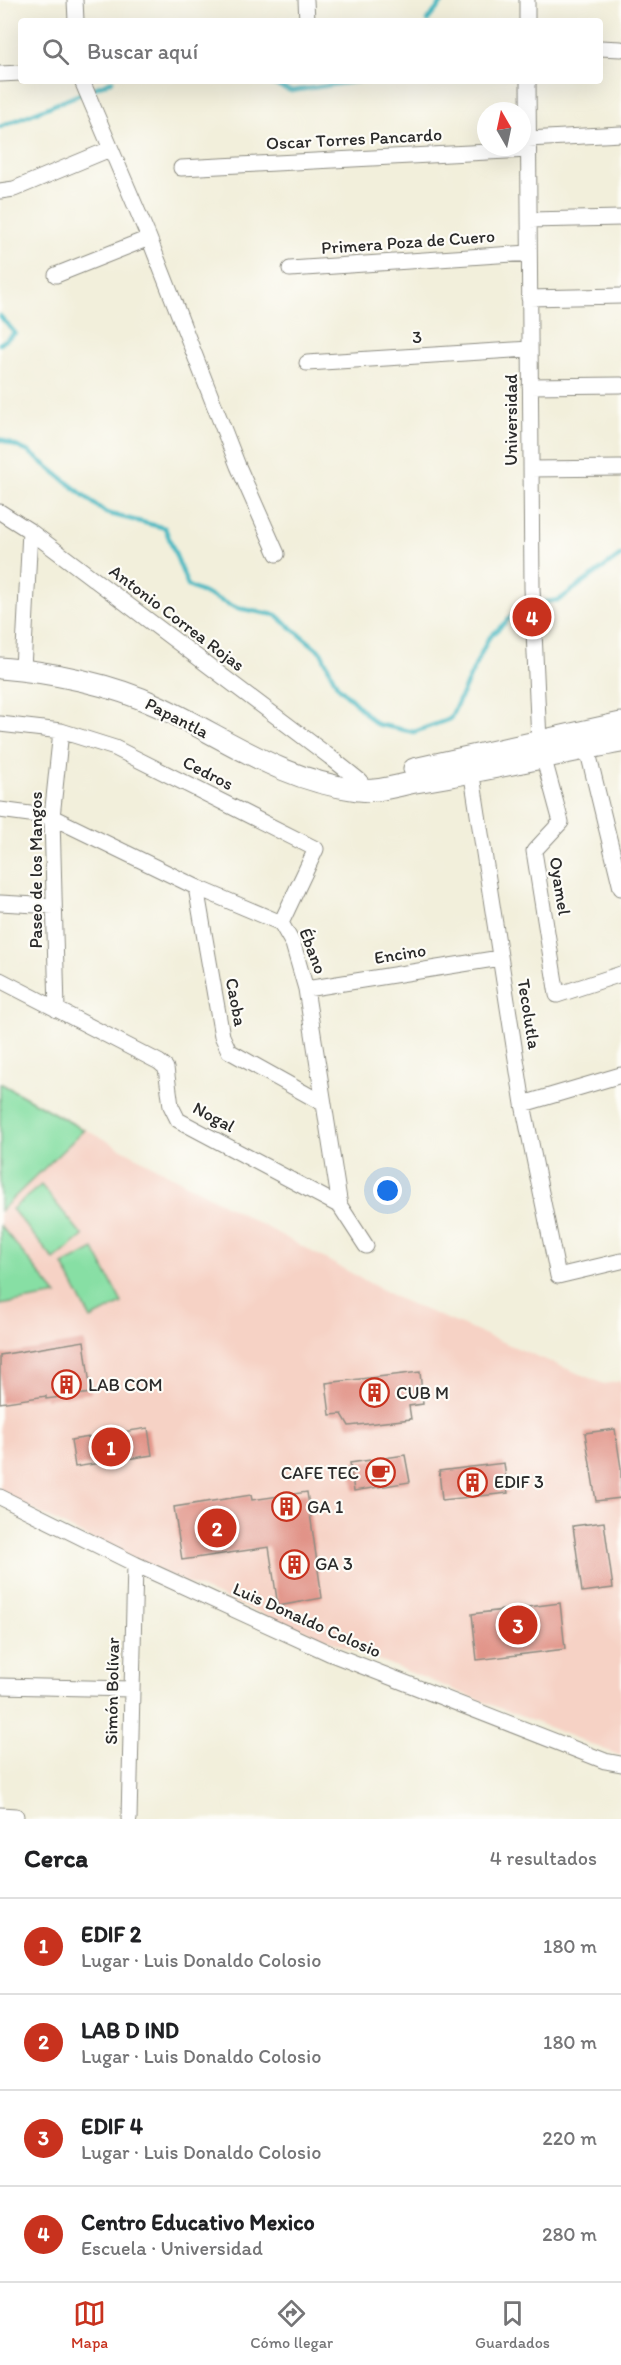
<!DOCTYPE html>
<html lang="es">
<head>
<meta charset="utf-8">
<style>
	:root { --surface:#fff; --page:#f2f2f2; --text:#202124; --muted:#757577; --line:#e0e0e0; --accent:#c8321e }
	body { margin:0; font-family:Itim,sans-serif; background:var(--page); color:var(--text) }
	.compass { position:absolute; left:477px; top:102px; width:54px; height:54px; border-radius:50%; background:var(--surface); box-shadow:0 6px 24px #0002; rotate:351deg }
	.you { position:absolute; left:388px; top:1191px; width:21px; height:21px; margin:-15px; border:4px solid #fff; border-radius:50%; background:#1a73e8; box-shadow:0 0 0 9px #1a73e833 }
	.badge { display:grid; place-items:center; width:39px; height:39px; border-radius:50%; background:var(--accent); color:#fff; font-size:20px; font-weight:700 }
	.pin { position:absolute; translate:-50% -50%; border:3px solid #fff; box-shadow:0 2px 6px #0006 }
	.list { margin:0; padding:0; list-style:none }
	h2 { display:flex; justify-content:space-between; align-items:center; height:78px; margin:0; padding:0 24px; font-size:26px }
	h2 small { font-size:20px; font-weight:400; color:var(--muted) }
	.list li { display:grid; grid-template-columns:39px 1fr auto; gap:18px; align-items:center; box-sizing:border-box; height:96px; padding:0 24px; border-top:2px solid var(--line) }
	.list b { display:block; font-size:22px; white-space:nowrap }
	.list p { margin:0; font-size:20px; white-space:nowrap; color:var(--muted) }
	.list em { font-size:20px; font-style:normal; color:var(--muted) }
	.icon { flex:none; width:33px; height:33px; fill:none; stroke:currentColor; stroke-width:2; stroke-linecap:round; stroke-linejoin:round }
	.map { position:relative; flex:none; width:621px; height:1819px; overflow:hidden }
	.search { position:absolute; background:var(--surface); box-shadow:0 6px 24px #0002; left:18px; right:18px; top:18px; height:66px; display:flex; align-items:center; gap:15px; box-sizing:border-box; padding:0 21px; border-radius:6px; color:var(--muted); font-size:22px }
	.sheet { height:462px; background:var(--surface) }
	nav { display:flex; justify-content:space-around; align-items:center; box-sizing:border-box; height:84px; border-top:2px solid var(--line); background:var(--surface); font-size:16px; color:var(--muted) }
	nav a { display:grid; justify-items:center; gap:3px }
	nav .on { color:var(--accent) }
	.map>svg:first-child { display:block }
	.built { fill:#f6d2c5 }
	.green { fill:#87dfa4; stroke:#598568; stroke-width:1.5 }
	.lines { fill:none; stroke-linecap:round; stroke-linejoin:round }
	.stream { stroke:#4ab9c2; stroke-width:4.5 }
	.building { fill:#e19387 }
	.street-casing { stroke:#8e8d83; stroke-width:17 }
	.secondary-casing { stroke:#8e8d83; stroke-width:23 }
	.street { stroke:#fff; stroke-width:15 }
	.secondary { stroke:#fff; stroke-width:21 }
	.labels { text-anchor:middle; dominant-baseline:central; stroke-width:4.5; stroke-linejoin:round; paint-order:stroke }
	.street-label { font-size:18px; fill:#2b2b2b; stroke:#fdfcf7 }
	.poi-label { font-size:18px; fill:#2b2b2b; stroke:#fdfcf7; text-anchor:start }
</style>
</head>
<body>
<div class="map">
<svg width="621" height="1819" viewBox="0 0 621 1819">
	<rect width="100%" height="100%" fill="#fdfcf7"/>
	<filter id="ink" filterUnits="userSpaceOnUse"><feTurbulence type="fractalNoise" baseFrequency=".0167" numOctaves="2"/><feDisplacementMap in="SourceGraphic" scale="12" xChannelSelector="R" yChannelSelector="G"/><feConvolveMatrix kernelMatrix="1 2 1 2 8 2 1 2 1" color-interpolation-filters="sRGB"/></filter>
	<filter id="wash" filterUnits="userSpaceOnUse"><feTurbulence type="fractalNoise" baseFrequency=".008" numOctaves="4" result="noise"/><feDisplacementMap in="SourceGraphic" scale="24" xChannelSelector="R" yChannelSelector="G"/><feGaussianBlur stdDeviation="1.35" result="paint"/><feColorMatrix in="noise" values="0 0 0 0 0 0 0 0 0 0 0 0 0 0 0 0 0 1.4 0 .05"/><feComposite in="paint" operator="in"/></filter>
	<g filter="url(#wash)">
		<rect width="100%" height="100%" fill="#f2efdb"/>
		<!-- built -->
		<path class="built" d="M0,1083L401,1300L604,1384L621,1381V1756L270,1617L132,1560L0,1493Z"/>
		<!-- green -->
		<path class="green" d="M0,1083L84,1130L0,1211Z
			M41,1185L83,1236L54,1260L12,1209Z
			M0,1225L57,1295L0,1305Z
			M94,1249L122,1303L91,1319L63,1265Z"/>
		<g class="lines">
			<!-- stream -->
			<path class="stream" d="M427,21L444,0
				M265,81L291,91L358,81
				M0,127L112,81
				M0,316L15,333L0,344
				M0,439L29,452L106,513L165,528L188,586L237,608L276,615L321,652L337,685L376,724L414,732L450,719L488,639L523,605L559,600L621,555"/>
		</g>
		<g id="blocks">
			<!-- building -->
			<path class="building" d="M84,1341L91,1393L46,1399V1396L0,1403V1355Z
				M420,1372L423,1404L409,1406L411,1419L349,1426L342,1414L330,1415L326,1383Z
				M148,1428L152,1455L75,1467L71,1440Z
				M615,1429L621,1468V1498L596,1501L585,1433Z
				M405,1455L410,1482L354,1491L350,1463Z
				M504,1463L508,1493L442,1500L439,1471Z
				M307,1492L322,1598L278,1606L269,1547L182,1560L174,1507L251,1495L252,1500Z
				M604,1522L613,1588L582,1592L573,1526Z
				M560,1603L565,1649L477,1660L472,1614Z"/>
		</g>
	</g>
	<g filter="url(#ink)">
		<use href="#blocks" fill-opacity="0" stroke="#8e8d83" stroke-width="1.5"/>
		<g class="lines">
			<defs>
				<path id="street" d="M75,0L76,21
					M306,0L307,21
					M527,0V21
					M600,48L621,49
					M0,74L21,73
					M82,81L149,238L238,466L277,554
					M528,81L532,588L539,741L561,822L534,851L557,995L621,974
					M528,139L621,134
					M181,168L528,150
					M0,191L14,189L110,149
					M529,220L621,218
					M290,269L529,253
					M56,275L149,238
					M529,298L621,296
					M307,363L530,349
					M530,386L621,385
					M531,469L621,468
					M0,512L30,531L330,757L360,781L361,791
					M23,669L30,531
					M0,724L61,731L115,748L316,849L281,923
					M585,740L621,888
					M470,763L523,1104L558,1276L621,1261
					M0,810L52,817L196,887L281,923L293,944L306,989L340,1206
					M196,887L222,1036L229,1051L324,1104
					M0,903L54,906
					M0,980L159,1062L166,1068L171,1106L178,1120L340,1206L366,1246
					M306,989L500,958
					M57,1010L52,817L61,731
					M523,1104L621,1075
					M0,1497L135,1564L329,1653L605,1761L621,1764
					M0,1686L130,1689
					M0,1815L16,1816
					M129,1819L135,1564"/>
				<path id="secondary" d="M0,668C52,672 111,684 158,706C227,738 279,780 358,790C375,793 398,785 416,782C485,771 552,755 621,742
					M414,769L621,723"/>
			</defs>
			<!-- street casing -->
			<use href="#street" class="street-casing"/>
			<!-- secondary casing -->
			<use href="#secondary" class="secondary-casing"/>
			<!-- street -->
			<use href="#street" class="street"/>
			<!-- secondary -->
			<use href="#secondary" class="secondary"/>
		</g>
	</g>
	<!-- icons -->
	<defs>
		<symbol id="building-ring" viewBox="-11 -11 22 22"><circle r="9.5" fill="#fdfcf7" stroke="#c8321e" stroke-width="1.5"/><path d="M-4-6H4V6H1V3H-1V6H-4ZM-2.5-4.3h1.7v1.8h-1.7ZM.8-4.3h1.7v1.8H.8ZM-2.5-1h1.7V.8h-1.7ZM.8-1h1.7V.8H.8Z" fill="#c8321e"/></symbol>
		<symbol id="cafe-ring" viewBox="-11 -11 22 22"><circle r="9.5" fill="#fdfcf7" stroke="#c8321e" stroke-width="1.5"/><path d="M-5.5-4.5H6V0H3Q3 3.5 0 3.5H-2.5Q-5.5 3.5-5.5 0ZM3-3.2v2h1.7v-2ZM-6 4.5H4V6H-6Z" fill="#c8321e"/></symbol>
	</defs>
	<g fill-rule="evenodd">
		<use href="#building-ring" x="50" y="1368" width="33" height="33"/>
		<use href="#building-ring" x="358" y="1376" width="33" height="33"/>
		<use href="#cafe-ring" x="364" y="1456" width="33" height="33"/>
		<use href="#building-ring" x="456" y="1466" width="33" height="33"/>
		<use href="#building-ring" x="270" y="1490" width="33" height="33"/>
		<use href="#building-ring" x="278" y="1548" width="33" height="33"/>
	</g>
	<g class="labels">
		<!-- street labels -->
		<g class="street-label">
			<text transform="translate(354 139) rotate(-3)">Oscar Torres Pancardo</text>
			<text transform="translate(408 242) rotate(-4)">Primera Poza de Cuero</text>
			<text transform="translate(417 337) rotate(-3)">3</text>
			<text transform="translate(511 420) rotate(-90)">Universidad</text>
			<text transform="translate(177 618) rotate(37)">Antonio Correa Rojas</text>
			<text transform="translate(177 718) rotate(27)">Papantla</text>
			<text transform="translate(208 773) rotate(27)">Cedros</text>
			<text transform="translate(36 870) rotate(-90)">Paseo de los Mangos</text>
			<text transform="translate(560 886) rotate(81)">Oyamel</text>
			<text transform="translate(313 951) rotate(69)">Ébano</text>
			<text transform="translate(400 954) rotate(-9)">Encino</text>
			<text transform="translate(236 1002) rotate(79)">Caoba</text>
			<text transform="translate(529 1014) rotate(81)">Tecolutla</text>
			<text transform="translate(214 1117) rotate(28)">Nogal</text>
			<text transform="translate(307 1620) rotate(24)">Luis Donaldo Colosio</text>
			<text transform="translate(112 1691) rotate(-89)">Simón Bolívar</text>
		</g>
		<!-- poi labels -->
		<g class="poi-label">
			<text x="88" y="1385">LAB COM</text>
			<text x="396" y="1393">CUB M</text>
			<text x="359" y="1473" text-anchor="end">CAFE TEC</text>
			<text x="494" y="1482">EDIF 3</text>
			<text x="307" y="1507">GA 1</text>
			<text x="315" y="1564">GA 3</text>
		</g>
	</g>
</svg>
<svg class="compass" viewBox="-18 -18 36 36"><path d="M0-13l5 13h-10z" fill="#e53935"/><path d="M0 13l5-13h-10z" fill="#757577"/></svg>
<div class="you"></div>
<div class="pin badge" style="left:111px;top:1447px">1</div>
<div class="pin badge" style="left:217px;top:1528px">2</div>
<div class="pin badge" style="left:518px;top:1625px">3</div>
<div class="pin badge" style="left:532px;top:617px">4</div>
<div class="search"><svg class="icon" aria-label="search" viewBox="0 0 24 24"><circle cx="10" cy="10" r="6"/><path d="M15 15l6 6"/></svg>Buscar aquí</div>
</div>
<section class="sheet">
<h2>Cerca<small>4 resultados</small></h2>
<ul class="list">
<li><span class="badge">1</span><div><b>EDIF 2</b><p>Lugar · Luis Donaldo Colosio</p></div><em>180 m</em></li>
<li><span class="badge">2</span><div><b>LAB D IND</b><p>Lugar · Luis Donaldo Colosio</p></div><em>180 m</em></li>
<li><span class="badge">3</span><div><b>EDIF 4</b><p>Lugar · Luis Donaldo Colosio</p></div><em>220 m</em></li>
<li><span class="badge">4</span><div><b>Centro Educativo Mexico</b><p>Escuela · Universidad</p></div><em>280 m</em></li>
</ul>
</section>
<nav>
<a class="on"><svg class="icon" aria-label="map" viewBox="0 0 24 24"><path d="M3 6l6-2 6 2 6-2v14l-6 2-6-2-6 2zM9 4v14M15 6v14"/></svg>Mapa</a>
<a><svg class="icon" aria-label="directions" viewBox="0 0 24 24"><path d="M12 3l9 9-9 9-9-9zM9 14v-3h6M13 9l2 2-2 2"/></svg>Cómo llegar</a>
<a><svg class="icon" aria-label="saved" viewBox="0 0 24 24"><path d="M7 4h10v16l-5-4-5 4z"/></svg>Guardados</a>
</nav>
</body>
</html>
